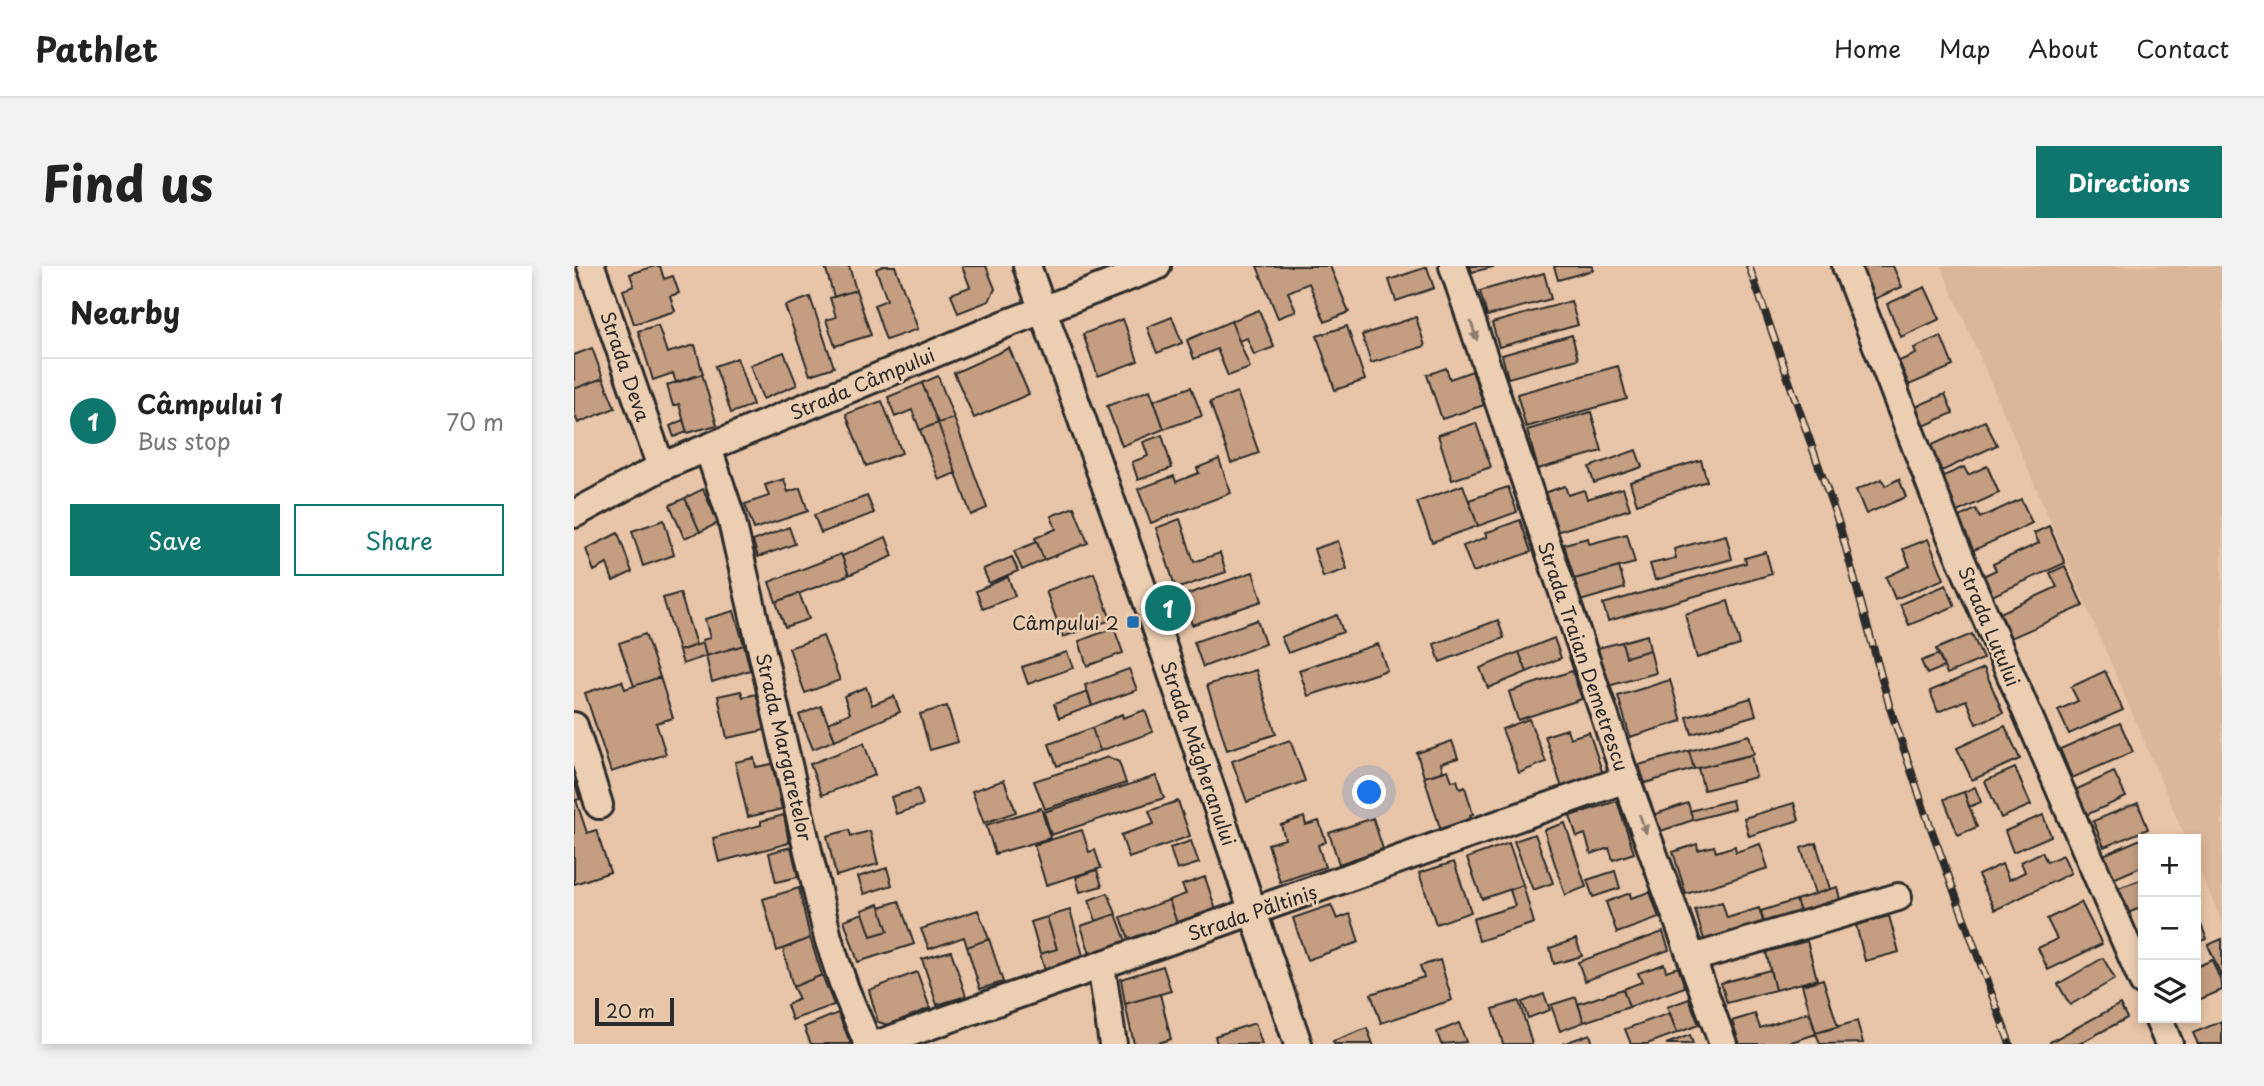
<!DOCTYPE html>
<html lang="en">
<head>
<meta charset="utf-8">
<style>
	:root { --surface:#fff; --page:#f2f2f2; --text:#222; --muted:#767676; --line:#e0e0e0; --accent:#0f766e }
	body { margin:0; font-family:"Playpen Sans",sans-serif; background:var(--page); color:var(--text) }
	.controls { position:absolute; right:21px; bottom:21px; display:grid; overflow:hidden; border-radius:0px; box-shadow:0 4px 10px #0003 }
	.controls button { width:63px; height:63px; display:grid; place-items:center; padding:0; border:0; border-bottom:2px solid var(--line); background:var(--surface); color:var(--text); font:35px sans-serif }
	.scale { position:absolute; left:21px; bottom:18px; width:79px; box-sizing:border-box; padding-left:7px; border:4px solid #2b2b2b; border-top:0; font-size:19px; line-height:24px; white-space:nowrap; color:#2b2b2b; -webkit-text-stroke:5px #ecceb2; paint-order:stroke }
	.you { position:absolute; left:796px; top:527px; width:24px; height:24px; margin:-18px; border:5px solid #fff; border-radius:50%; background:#1a73e8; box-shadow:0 0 0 10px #1a73e833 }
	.badge { display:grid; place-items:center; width:46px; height:46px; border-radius:50%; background:var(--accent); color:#fff; font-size:23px; font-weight:700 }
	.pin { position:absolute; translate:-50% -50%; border:4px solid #fff; box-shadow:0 2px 7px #0006 }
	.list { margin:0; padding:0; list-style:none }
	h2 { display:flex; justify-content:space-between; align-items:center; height:91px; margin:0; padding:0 28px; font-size:30px }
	h2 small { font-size:23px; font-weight:400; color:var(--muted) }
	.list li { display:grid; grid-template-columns:46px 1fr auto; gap:21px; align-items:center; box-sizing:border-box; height:126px; padding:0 28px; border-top:2px solid var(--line) }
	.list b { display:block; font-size:26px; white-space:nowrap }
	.list p { margin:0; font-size:23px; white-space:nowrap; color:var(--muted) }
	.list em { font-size:23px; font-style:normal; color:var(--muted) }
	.actions { display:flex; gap:14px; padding:21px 28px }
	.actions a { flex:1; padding:16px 0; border:2px solid var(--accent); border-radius:0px; text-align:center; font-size:24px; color:var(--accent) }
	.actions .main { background:var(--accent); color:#fff }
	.icon { flex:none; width:38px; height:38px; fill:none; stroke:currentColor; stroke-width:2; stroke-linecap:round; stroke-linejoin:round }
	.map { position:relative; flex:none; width:1648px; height:778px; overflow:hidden; border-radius:0px }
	header { display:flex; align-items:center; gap:42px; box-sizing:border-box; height:98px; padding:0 35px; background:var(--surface); border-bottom:2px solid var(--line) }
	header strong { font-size:33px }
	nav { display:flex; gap:38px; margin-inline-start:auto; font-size:24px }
	.intro { display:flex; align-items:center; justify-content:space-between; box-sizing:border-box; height:168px; padding:0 42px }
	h1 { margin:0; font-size:49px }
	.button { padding:18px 32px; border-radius:0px; background:var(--accent); color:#fff; font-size:24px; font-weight:700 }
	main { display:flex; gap:42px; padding:0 42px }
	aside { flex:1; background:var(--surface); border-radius:0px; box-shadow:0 4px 10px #0003 }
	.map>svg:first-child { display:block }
	.built { fill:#dab69a }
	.building { fill:#c59e81; stroke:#2b2b2b; stroke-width:2 }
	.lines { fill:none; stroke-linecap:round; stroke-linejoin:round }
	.minor-casing { stroke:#2b2b2b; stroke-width:32 }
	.minor { stroke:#ecceb2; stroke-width:26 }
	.rail-casing { stroke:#2b2b2b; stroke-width:8 }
	.rail { stroke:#ecceb2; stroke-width:5; stroke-dasharray:16; stroke-linecap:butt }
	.oneway { fill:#8c7c6e }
	.poi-dot { fill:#1f6fb2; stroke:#ecceb2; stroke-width:2.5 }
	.labels { text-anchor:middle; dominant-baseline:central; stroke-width:5; stroke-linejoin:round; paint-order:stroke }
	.street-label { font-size:19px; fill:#2b2b2b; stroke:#ecceb2 }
	.poi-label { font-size:19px; fill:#2b2b2b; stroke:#ecceb2; text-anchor:end }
</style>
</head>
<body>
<header>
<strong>Pathlet</strong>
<nav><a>Home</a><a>Map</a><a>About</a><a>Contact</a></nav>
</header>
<div class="intro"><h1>Find us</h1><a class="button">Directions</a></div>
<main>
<aside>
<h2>Nearby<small></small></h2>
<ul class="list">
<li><span class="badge">1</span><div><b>Câmpului 1</b><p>Bus stop</p></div><em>70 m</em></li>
</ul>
<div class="actions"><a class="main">Save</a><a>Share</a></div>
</aside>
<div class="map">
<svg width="1648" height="778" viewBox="0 0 1648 778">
	<rect width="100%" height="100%" fill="#e8c5a8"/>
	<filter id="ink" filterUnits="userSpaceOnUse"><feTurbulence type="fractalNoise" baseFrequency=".0143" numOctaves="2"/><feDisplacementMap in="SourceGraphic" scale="14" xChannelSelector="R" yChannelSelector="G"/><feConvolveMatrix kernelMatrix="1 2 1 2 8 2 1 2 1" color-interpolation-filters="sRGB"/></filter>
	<g filter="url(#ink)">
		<!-- built -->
		<path class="built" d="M1367,0H1648V657L1622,596V573H1612Z"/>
		<!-- building -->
		<path class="building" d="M81,0H86L90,13L99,10L105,27L96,30L101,45L60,58L49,24L60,20L56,8Z
			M251,0H275L282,24L260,31Z
			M309,0H321L344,63L312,74L300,39L313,34L302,3Z
			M388,0H412L421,23L415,35L384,47L377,28L396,21Z
			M683,0H756L775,46L751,56L735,17L714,26L722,45L704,52Z
			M896,0H923L898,6Z
			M980,0H1018L1019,4L984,14Z
			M1294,0H1319L1328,21L1298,34L1285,4Z
			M853,1L860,22L822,35L815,14Z
			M970,7L977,33L913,50L906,25Z
			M1351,21L1366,53L1327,71L1313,38Z
			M282,24L297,69L261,80L252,54L262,51L256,32Z
			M236,31L260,101L236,109L211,40Z
			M997,35L1004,59L925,81L918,57Z
			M685,44L700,81L680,89L673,72L665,75L657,55Z
			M598,51L608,77L583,87L573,61Z
			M842,51L851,80L797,97L788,69Z
			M549,53L564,95L524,110L509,68Z
			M657,55L676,102L654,110L643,83L620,93L613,74Z
			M84,59L93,87L121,79L129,108L102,117L99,107L79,114L64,65Z
			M773,60L791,114L761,124L743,70Z
			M998,69L1004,93L934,112L928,89Z
			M1367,70L1379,100L1335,119L1325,95L1342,88L1340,82Z
			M18,82L29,112L0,123V89Z
			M435,82L455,128L400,152L380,107Z
			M210,86L223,119L189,133L176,99Z
			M163,92L179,139L157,147L141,100Z
			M1044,100L1053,133L952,161L943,128Z
			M872,102L876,113L898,105L910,139L868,153L853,109Z
			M128,108L143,159L113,167L105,138L99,140L93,119Z
			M364,110L380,152L364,157L348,117Z
			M29,112L41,142L4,157L0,147V123Z
			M348,117L364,157L346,164L338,144L321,151L314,131Z
			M617,121L628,150L590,163L580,134Z
			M576,124L590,163L548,180L533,140Z
			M663,126L685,187L657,197L636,136Z
			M1371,128L1379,147L1350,160L1341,141Z
			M308,135L328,187L292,200L272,148Z
			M1017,146L1028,185L964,203L953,164Z
			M380,152L413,242L397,249L364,157Z
			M109,154L113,166L100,171L96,160Z
			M1411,155L1423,179L1368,205L1356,180Z
			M364,157L382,207L365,214L346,164Z
			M902,157L917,201L878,214L864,169Z
			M588,169L598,202L564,214L558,196L574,190L569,176Z
			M1062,184L1068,201L1020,217L1015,201Z
			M645,193L657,227L577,257L564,223L600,210L602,216L625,207L623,202Z
			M1127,194L1133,215L1063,238L1056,216Z
			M1413,200L1425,227L1381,247L1365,212L1390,201L1394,209Z
			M210,213L214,226L226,222L234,245L180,263L171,238L195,230L191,219Z
			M1308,213L1311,220L1325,213L1332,231L1292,248L1282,224Z
			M889,219L904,260L858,276L843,236Z
			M991,220L994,229L1010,224L1013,233L1049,222L1056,243L982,266L970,227Z
			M934,221L943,246L904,260L895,234Z
			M129,223L144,257L126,266L111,232Z
			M293,230L300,247L247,267L240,249Z
			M111,232L126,266L110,272L96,239Z
			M1447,233L1458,257L1396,286L1381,253L1402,243L1406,252Z
			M500,241L514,277L470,294L461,272L482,263L477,250Z
			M606,253L620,296L646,287L652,306L602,323L582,262Z
			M90,254L100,289L69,300L58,265Z
			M946,254L957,286L899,306L889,280L913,271L911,267Z
			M1475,260L1491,297L1418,330L1409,310L1422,304L1419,298L1465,277L1460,267Z
			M215,261L221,278L184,291L179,275Z
			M44,267L58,306L39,315L33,298L20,305L12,283Z
			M1053,268L1061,297L1000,313L990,278L1014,272L1015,278Z
			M1152,269L1158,293L1081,314L1076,298L1102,292L1100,283Z
			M312,271L319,290L275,309L268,290Z
			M1354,273L1370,313L1321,333L1312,311L1336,300L1329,283Z
			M764,275L773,303L749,311L740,283Z
			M463,276L470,294L448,304L440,285Z
			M1192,286L1198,308L1034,355L1029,338L1172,297L1171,292Z
			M267,288L275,309L202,336L195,316Z
			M438,291L444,305L415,317L409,303Z
			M1491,300L1509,340L1437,372L1426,347L1483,321L1476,307Z
			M1045,301L1051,322L1006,335L1000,313Z
			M679,306L688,335L618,359L608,330Z
			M520,307L537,354L489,371L472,325Z
			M434,311L441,330L409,343L402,325Z
			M1372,319L1381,340L1335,359L1326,338Z
			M106,327L122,379L105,385L89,332Z
			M225,327L235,353L211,361L202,336Z
			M1154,335L1166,379L1123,392L1111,348Z
			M160,345L170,379L132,390L128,374L136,372L131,353Z
			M763,349L769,366L714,387L707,371Z
			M683,354L691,378L629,401L620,376Z
			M924,354L930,372L866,396L860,378Z
			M540,362L549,387L513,400L505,375Z
			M71,368L86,411L60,420L45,377Z
			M1398,368L1409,393L1373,408L1362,383Z
			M1073,369L1076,384L1052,391L1048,376Z
			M249,370L266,414L231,427L215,382Z
			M980,372L987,392L953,406L945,386Z
			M1048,376L1052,391L1076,384L1082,407L1034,420L1024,382Z
			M129,377L132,390L109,398L105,385Z
			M804,378L813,404L734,430L725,404Z
			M170,379L176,404L138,416L132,390Z
			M493,386L499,402L454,418L448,401Z
			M945,386L953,406L914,422L906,402Z
			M1365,388L1370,401L1353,408L1347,395Z
			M1410,402L1429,447L1402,458L1392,434L1364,446L1356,425Z
			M555,403L563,424L518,440L511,419Z
			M682,404L702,468L653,484L633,419Z
			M998,405L1008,433L944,454L935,426Z
			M1531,405L1549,444L1495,468L1484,444L1504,435L1497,421Z
			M86,411L99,452L82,457L92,488L37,506L11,427L48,415L51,423Z
			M1096,414L1108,455L1056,471L1044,430Z
			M292,421L298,439L320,430L326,446L261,474L254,457L276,447L270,430Z
			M167,425L169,431L183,428L191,464L153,472L144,430Z
			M514,426L518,440L485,452L480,438Z
			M1177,432L1182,449L1118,468L1113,451Z
			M247,440L261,474L239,483L225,449Z
			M373,440L384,476L356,484L346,448Z
			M571,444L579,466L526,485L518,462L548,448L549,452Z
			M955,453L972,496L945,507L928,463Z
			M1546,457L1559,486L1498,512L1486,483Z
			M1431,460L1446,493L1398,514L1383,482Z
			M518,462L526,485L483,500L475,478Z
			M993,463L996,472L1015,466L1029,508L988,522L971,470Z
			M1175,469L1180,488L1120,503L1115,485Z
			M716,474L731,515L673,536L658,495Z
			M878,475L884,492L867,497L869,506L850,511L843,487Z
			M290,477L301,509L248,529L236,498Z
			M1115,485L1120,503L1071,517L1065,499Z
			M1177,489L1182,511L1130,524L1124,502Z
			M534,491L545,496L552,517L471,543L460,515Z
			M180,492L182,501L198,498L208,543L174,551L161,496Z
			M1441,502L1457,539L1427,552L1411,515Z
			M874,504L878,515L883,514L886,523L891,521L899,548L896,549L898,556L867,565L850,511Z
			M1540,506L1552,531L1512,549L1501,524Z
			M582,510L590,532L477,569L470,546Z
			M430,514L442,546L410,557L398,525Z
			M0,515L6,533L2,534L13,567L22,564L36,606L0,618Z
			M1401,521L1407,536L1395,541L1390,526Z
			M344,523L349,539L322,548L317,531Z
			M1390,526L1403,561L1384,569L1370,533Z
			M1158,534L1160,543L1119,554L1116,545Z
			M604,535L616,570L555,592L547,569L580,558L575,545Z
			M1043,535L1060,587L1039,594L1035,582L1017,588L1011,568L1003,571L996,550Z
			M1114,537L1119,554L1084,566L1079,549Z
			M1220,537L1225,554L1175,570L1170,552Z
			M1564,537L1574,563L1530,581L1519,555Z
			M467,542L476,572L421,588L412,559Z
			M210,549L215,577L145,596L139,572L187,559V555Z
			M1469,549L1477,570L1439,586L1431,565Z
			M730,551L732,559L745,555L752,576L744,579L751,601L706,616L694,578L711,573L707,559Z
			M799,552L809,583L765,598L755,567Z
			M991,557L1012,621L991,629L970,564Z
			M275,564L277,570L296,565L304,598L262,610L253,570Z
			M508,564L515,586L521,584L527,602L472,619L460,579Z
			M961,568L979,617L959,624L940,575Z
			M1576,569L1578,573H1569V600L1537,614L1527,590Z
			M617,575L625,597L603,604L596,582Z
			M935,577L949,619L908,633L893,592Z
			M1242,577L1256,623L1241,628L1227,582Z
			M1123,578L1124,584L1140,580L1142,586L1161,580L1162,586L1186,578L1194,602L1112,628L1099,586Z
			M217,581L224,611L202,616L195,587Z
			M1468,586L1473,596L1489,589L1497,607L1421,644L1404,609L1428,598L1435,614L1451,606L1447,596Z
			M880,596L897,646L862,658L845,607Z
			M313,602L318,619L290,628L284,611Z
			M523,604L528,620L506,626L502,611Z
			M1041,605L1046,622L1019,631L1013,614Z
			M631,611L642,644L603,657L595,634L612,628L608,619Z
			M1569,613V641L1554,647L1544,622Z
			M949,619L960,657L905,675L899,653L941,640L936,624Z
			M1263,621L1267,637L1227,649L1222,634Z
			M225,622L236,672L203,685L189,633Z
			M1076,626L1085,652L1043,667L1032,636L1056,627L1057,632Z
			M534,627L542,648L522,655L515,634Z
			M595,634L603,657L555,673L547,651Z
			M1222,634L1228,653L1192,665L1187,645Z
			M325,635L340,678L284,696L270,654L289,647L297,670L314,665L306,641Z
			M1148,636L1153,652L1185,642L1192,665L1133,683L1121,644Z
			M1507,636L1528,678L1474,704L1464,682L1483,673L1473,653Z
			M305,638L314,665L297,670L288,644Z
			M757,639L763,653L776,648L785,676L733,694L719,652Z
			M404,644L415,673L393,681L390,671L355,683L347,663Z
			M496,644L510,693L471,704L466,688L483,683L473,651Z
			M1622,647L1633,673L1622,677Z
			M542,648L552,675L516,688L507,660Z
			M1315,650L1325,686L1291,695L1282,659Z
			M473,651L483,683L466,688L457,656Z
			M1089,666L1095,684L1011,715L1004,696Z
			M236,672L248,709L219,721L209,683Z
			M415,673L429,716L406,723L393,681Z
			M1002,673L1008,690L980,698L976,682Z
			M1648,673V712L1634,679Z
			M1233,675L1243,713L1201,724L1192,686Z
			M377,685L392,730L363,739L348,693Z
			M1529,692L1541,713L1496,739L1484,718Z
			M866,694L878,734L807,757L797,728L850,711L846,700Z
			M1638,694L1648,718V724L1622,735V701Z
			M1090,698L1092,705L1104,701L1111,721L1055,741L1049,723L1068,716L1064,707Z
			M589,700L597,725L551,738L547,713Z
			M1196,704L1201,724L1153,737L1147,717Z
			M343,706L356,742L314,759L304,756L295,724Z
			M248,709L260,739L218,754L213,739L225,733L219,721Z
			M1249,713L1264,761L1242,767L1228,719Z
			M1049,723L1055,741L1010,756L1004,738Z
			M586,728L597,773L581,778H560L551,738Z
			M970,728L976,744L954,752L948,736Z
			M1002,731L1010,756L986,765L977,739Z
			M1115,733L1125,759L1103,767L1093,741Z
			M945,735L958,778H929L919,743Z
			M1546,738L1553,752L1505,778H1477L1476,776Z
			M1235,746L1242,768L1211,778H1166L1158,755L1181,748L1186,762Z
			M264,747L277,778H237L230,761Z
			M1096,747L1103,767L1073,778H1057L1051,763Z
			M1283,755L1289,777L1246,778L1242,767Z
			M1648,755V778H1624L1619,767Z
			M681,757L688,778H643L641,770Z
			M885,757L892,776L867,778L863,766Z
			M793,762L799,778H760L759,775Z
			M1016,768L1019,778H988Z
			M1116,769L1119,778H1092Z"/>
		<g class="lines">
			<defs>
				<path id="minor" d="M17,0L87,201
					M453,0L579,352L724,778
					M879,0L1052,513L1149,778
					M1272,0L1373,261L1569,716
					M134,182L157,251L254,672L271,723L294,778
					M0,248L87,201L429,59L583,0
					M0,460L25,539
					M1119,692L1324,631
					M527,699L539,778
					M1584,752L1595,778
					M304,778L1052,513"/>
			</defs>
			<!-- minor casing -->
			<use href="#minor" class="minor-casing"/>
			<!-- minor -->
			<use href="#minor" class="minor"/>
			<defs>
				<path id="rail" d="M1175,0L1266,261L1316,442L1350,543L1436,778"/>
			</defs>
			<!-- rail casing -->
			<use href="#rail" class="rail-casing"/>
			<!-- rail -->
			<use href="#rail" class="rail"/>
		</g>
		<!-- one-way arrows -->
		<defs><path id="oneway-solid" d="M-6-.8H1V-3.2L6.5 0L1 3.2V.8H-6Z" transform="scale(1.75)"/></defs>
		<g class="oneway">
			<use href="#oneway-solid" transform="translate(900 65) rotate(72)"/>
			<use href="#oneway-solid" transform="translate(1069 558) rotate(70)"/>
		</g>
	</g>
	<!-- markers -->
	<rect class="poi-dot" x="552" y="349" width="14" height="14" rx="3.5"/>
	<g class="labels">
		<!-- street labels -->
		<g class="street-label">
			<text transform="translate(52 100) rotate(71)">Strada Deva</text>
			<text transform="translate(288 117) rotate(-23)">Strada Câmpului</text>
			<text transform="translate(1416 360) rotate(67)">Strada Lutului</text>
			<text transform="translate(1010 390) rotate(71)">Strada Traian Demetrescu</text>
			<text transform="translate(211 481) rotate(77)">Strada Margaretelor</text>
			<text transform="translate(625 487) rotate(71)">Strada Măgheranului</text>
			<text transform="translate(678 646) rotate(-19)">Strada Păltiniș</text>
		</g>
		<!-- poi labels -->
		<g class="poi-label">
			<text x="545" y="356">Câmpului 2</text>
		</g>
	</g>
</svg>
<div class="controls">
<button>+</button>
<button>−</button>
<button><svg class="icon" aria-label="layers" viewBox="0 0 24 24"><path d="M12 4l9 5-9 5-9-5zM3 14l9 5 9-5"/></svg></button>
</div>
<div class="scale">20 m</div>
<div class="you"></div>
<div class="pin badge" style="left:594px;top:342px">1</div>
</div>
</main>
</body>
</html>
